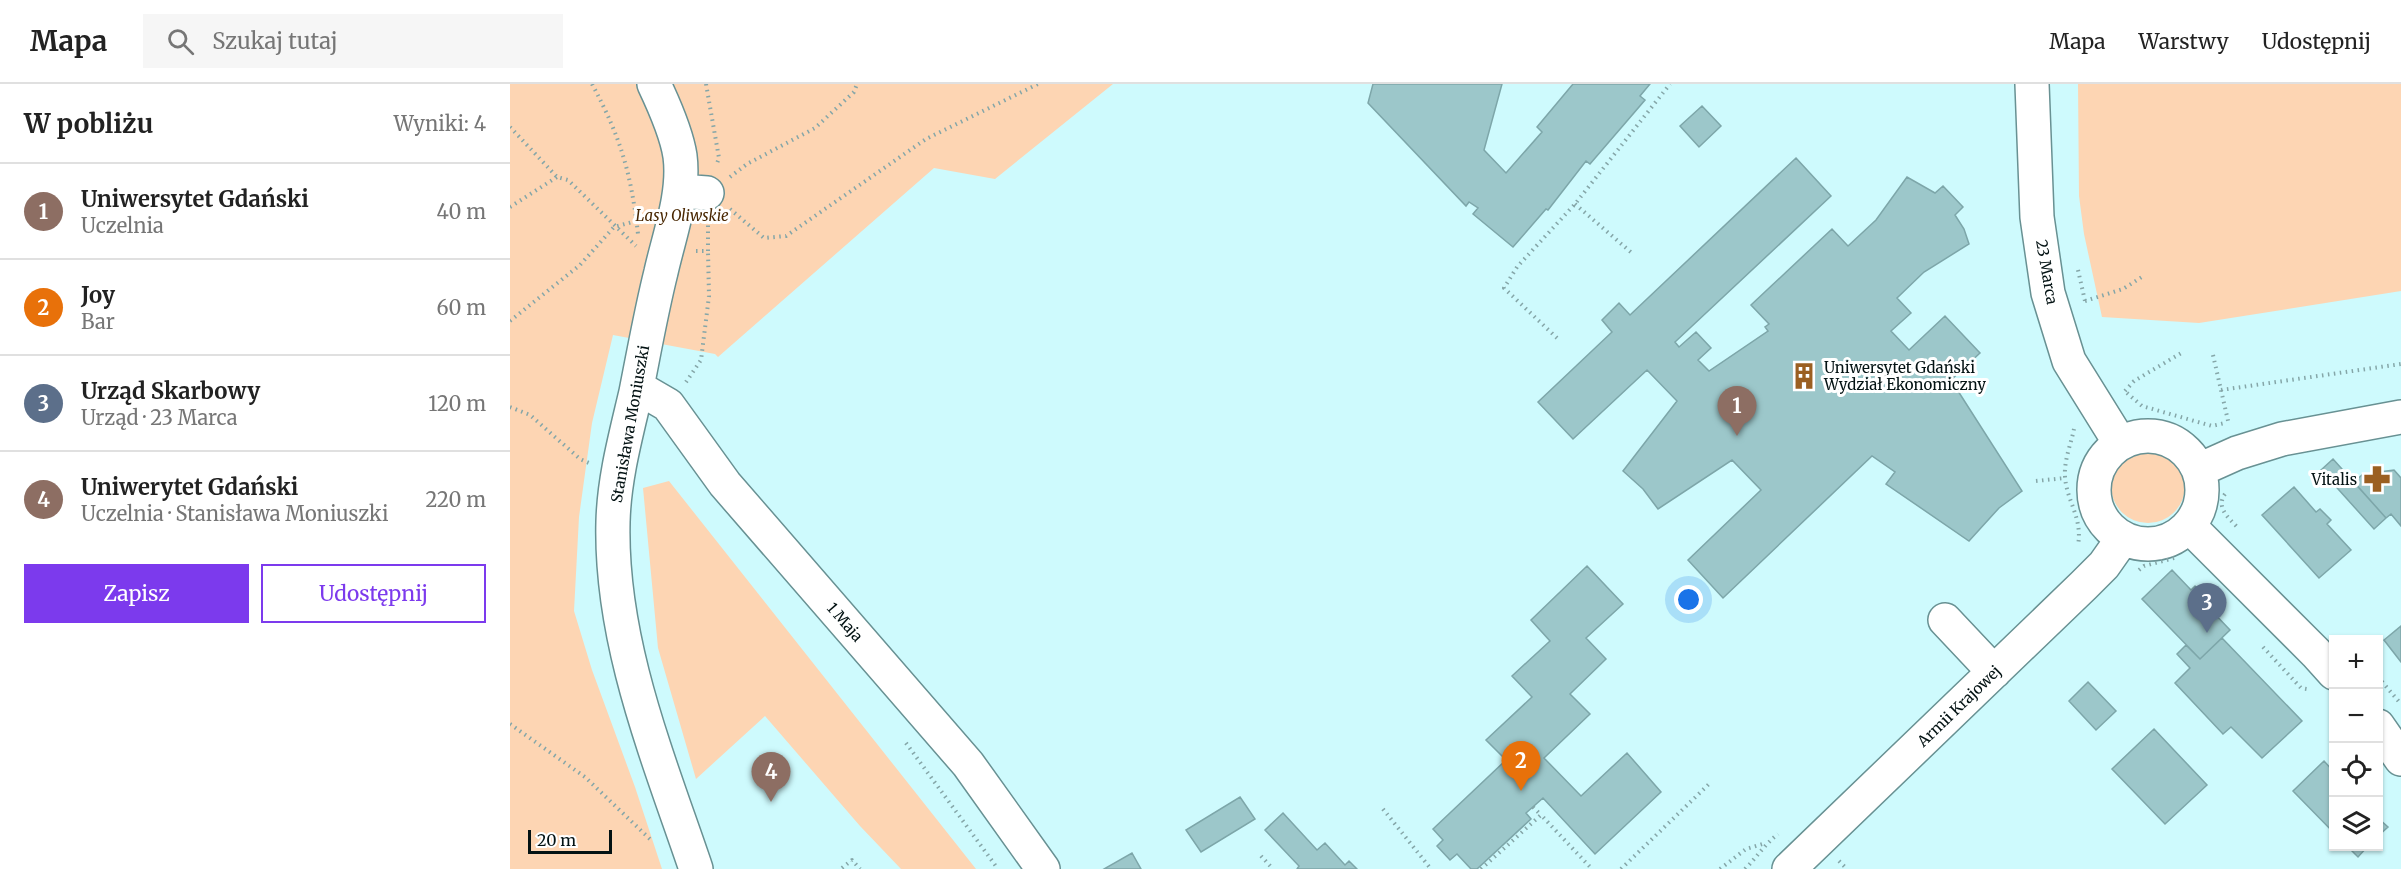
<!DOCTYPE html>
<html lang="pl">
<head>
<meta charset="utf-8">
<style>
	:root { --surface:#fff; --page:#f6f6f6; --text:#222; --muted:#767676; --line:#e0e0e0; --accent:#7c3aed }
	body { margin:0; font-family:Merriweather,serif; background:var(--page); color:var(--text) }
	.controls { position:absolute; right:18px; bottom:18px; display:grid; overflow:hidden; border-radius:0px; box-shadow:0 2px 4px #0004 }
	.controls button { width:54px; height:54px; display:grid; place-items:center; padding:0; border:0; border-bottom:2px solid var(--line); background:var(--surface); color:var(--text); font:30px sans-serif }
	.scale { position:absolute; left:18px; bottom:15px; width:84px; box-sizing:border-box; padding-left:6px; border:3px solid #031213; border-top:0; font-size:16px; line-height:21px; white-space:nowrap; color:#031213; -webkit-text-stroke:4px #fff; paint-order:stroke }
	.you { position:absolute; left:1179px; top:516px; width:21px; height:21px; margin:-15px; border:4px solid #fff; border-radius:50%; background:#1a73e8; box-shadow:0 0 0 9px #1a73e833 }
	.badge { display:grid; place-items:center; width:39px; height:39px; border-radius:50%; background:var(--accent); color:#fff; font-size:20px; font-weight:700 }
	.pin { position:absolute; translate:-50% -50px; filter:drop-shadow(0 2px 3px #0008) }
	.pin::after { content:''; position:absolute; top:32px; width:21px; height:18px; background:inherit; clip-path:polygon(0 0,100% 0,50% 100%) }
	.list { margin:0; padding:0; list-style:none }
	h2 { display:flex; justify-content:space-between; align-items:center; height:78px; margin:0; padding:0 24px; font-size:26px }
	h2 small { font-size:20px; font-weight:400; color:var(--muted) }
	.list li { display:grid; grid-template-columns:39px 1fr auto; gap:18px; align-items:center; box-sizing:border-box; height:96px; padding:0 24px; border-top:2px solid var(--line) }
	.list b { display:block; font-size:22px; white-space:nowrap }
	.list p { margin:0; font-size:20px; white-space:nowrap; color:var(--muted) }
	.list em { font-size:20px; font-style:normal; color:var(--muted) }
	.actions { display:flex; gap:12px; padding:18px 24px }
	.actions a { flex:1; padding:14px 0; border:2px solid var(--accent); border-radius:0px; text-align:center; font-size:21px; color:var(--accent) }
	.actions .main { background:var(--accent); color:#fff }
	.icon { flex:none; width:33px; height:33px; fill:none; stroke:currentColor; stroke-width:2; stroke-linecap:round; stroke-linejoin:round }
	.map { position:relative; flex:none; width:1891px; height:785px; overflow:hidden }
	header { display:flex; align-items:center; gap:36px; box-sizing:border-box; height:84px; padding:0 30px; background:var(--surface); border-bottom:2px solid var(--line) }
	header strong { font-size:28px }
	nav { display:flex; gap:33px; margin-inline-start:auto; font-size:21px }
	.search { width:420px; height:54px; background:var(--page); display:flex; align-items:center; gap:15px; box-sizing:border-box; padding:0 21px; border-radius:0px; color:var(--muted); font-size:22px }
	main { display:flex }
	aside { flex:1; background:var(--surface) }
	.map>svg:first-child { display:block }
	.green { fill:#fdd5b3 }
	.building { fill:#9cc7ca; stroke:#7da6a9; stroke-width:1.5 }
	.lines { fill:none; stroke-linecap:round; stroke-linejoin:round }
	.minor-casing { stroke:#689193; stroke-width:36 }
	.path { stroke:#85a6a8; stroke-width:4; stroke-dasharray:1.5 4.5; stroke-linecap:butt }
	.minor { stroke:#fff; stroke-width:33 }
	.labels { text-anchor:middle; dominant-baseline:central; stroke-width:6; stroke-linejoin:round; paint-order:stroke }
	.park-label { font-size:15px; font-style:italic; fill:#492702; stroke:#fff }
	.street-label { font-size:15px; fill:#031213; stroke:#fff }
	.poi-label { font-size:15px; fill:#031213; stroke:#fff; text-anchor:start }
</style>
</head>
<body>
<header>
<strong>Mapa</strong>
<div class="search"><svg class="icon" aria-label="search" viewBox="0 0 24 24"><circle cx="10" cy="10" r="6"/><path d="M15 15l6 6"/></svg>Szukaj tutaj</div>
<nav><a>Mapa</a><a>Warstwy</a><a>Udostępnij</a></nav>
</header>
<main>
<aside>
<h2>W pobliżu<small>Wyniki: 4</small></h2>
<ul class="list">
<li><span class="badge" style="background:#8d6e63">1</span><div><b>Uniwersytet Gdański</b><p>Uczelnia</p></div><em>40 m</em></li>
<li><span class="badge" style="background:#e8710a">2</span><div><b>Joy</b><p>Bar</p></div><em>60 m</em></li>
<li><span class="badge" style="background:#5c6f8a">3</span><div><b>Urząd Skarbowy</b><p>Urząd · 23 Marca</p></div><em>120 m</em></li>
<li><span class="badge" style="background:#8d6e63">4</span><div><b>Uniwerytet Gdański</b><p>Uczelnia · Stanisława Moniuszki</p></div><em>220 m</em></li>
</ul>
<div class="actions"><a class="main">Zapisz</a><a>Udostępnij</a></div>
</aside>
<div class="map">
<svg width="1891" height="785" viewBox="0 0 1891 785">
	<rect width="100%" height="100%" fill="#cefafd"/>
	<!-- green -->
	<path class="green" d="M0,0H603L485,95L424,84L208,273L205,270L103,251L82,339L69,433L64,527L82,586L125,703L152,785H0Z
		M1568,0H1891V207L1689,239L1592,233L1574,150L1569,112Z
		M1601 402a37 37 0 1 1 74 0a37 37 0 1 1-74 0Z
		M159,397L466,785H391L350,742L255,632L186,695L148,564L133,404Z"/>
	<!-- building -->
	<path class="building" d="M863,0H992L974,66L996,89L1032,48L1027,43L1063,0H1140L1130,12L1135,16L1080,80L1076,77L1038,126L1036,125L1003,163L963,130L968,124L959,118L956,122L858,19Z
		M1192,22L1211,42L1189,63L1170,42Z
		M1286,74L1321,112L1165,258L1169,263L1186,248L1201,264L1188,276L1199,287L1258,247L1255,243L1259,240L1241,221L1322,145L1338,162L1366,136L1397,93L1425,109L1433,102L1453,123L1445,131L1454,145L1459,160L1414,188L1387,214L1401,229L1381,247L1399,266L1435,232L1470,269L1441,296L1512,407L1489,424L1459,457L1376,400L1385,388L1362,372L1213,514L1178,476L1251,406L1222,376L1148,425L1133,405L1113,387L1167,317L1137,286L1063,355L1028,318L1102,248L1092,236L1109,219L1120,231Z
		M1823,375L1876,434L1864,445L1811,386Z
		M1884,386L1891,394V442L1881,430L1876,434L1844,398L1852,391L1859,390L1863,394L1869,388Z
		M1784,403L1806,428L1810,425L1821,436L1817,440L1841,466L1809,494L1752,431Z
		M1077,482L1113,520L1076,554L1096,575L1060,610L1080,630L1034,674L1071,712L1117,669L1151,708L1085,770L1033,714L1016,729L1021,735L967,785H961L947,770L940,776L927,762L933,756L923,745L996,676L976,656L1022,613L1002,592L1040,557L1021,536Z
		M1662,486L1681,506L1685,502L1705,523L1701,526L1720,546L1690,575L1632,515Z
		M1891,542V578L1874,556Z
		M1712,554L1792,637L1752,674L1721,643L1713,650L1665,599L1680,584L1667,570L1676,561L1690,575Z
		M1578,598L1606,627L1586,646L1559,617Z
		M1644,645L1697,701L1655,740L1602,685Z
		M1814,677L1824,688V749L1783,707Z
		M730,713L745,735L691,768L676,746Z
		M773,729L807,766L815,759L835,781L839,777L847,785H787L789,782L755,746Z
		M1868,734L1878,743L1868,752Z
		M1837,762H1858L1848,773Z
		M622,769L631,785H594Z"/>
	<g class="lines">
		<defs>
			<path id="minor" d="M144,0C153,19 167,52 170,72C175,110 159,152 151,188C141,228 134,268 126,308C116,351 104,394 103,438C100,558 148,673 186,785
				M1522,0L1527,133L1538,209L1559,277L1610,359
				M170,107L197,109
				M127,303L158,321L215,400L458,680L533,785
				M1584 406a54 54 0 1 1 108 0a54 54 0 1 1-108 0Z
				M1689,386L1727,369L1772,355L1891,333
				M1679,442L1806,569L1824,589
				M1435,536L1484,588
				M1868,642L1891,675
				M1279,785L1574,501L1594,481L1613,454"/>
		</defs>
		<!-- minor casing -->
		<use href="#minor" class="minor-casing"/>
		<!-- path -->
		<path class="path" d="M82,0C111,54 121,89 128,150
			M196,0L209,74L206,82
			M0,43L47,93L58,96L126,162
			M220,93L237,80L305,44L344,8L347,0
			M1065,120L1123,170
			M0,123L47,93
			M220,125L254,154L276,152L416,55L528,0
			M186,167H198V139
			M1568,186L1575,217
			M1575,217L1613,205L1635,191
			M0,237L70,181L104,143L126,137
			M1047,254L994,204L1007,183L1065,120L1160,0
			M1703,271L1719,341
			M176,298L191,276L199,212L198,167
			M1711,306L1891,280
			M1615,307L1624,297L1673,268
			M1617,309L1632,322L1702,342L1715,339
			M0,323L20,331L70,375L79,379
			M1564,345C1561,360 1554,376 1555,392C1556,416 1573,434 1568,461
			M1526,397L1555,394
			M1715,410C1705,424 1720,435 1729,445
			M1629,486L1634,482L1668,473
			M1753,563L1791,604L1797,605
			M1868,593L1891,620
			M0,640L75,693L143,758
			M396,659L488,785
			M1023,723L1031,731
			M873,725L921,785
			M751,772L763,785
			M1329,777L1337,785
			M332,784L342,776L350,785
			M971,785L1031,731L1082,785
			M1111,785L1199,700
			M1210,785L1236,765L1256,759
			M1235,785C1247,773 1255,760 1268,750"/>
		<!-- minor -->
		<use href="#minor" class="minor"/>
	</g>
	<!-- icons -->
	<defs>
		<symbol id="building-bare" viewBox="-9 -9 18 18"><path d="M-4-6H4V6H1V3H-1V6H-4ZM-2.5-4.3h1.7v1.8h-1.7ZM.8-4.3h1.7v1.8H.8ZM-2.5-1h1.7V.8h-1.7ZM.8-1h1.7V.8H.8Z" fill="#9b5f21" stroke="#fff" stroke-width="2.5" paint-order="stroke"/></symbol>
		<symbol id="pharmacy-bare" viewBox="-9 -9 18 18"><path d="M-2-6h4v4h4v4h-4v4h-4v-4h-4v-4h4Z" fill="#9b5f21" stroke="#fff" stroke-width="2.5" paint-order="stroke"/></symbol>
	</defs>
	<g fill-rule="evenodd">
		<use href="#building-bare" x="1275" y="273" width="38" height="38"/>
		<use href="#pharmacy-bare" x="1848" y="376" width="38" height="38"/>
	</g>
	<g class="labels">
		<!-- park labels -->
		<g class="park-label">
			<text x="172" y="131">Lasy Oliwskie</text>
		</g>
		<!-- street labels -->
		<g class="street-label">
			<text transform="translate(1537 188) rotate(80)">23 Marca</text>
			<text transform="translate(120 340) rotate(-80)">Stanisława Moniuszki</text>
			<text transform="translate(335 538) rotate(49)">1 Maja</text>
			<text transform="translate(1449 622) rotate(-44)">Armii Krajowej</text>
		</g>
		<!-- poi labels -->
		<g class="poi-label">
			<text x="1314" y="283">Uniwersytet Gdański<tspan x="1314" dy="17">Wydział Ekonomiczny</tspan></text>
			<text x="1847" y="395" text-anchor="end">Vitalis</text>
		</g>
	</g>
</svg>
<div class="controls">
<button>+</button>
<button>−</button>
<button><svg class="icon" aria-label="locate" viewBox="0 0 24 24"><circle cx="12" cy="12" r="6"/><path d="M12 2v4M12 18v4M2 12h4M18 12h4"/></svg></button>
<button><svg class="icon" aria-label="layers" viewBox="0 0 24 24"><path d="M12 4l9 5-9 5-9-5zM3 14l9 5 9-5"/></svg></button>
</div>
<div class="scale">20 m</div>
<div class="you"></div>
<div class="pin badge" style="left:1227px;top:352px;background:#8d6e63">1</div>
<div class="pin badge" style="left:1011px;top:707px;background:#e8710a">2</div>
<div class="pin badge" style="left:1697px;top:549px;background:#5c6f8a">3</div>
<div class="pin badge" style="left:261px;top:718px;background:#8d6e63">4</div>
</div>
</main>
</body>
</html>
